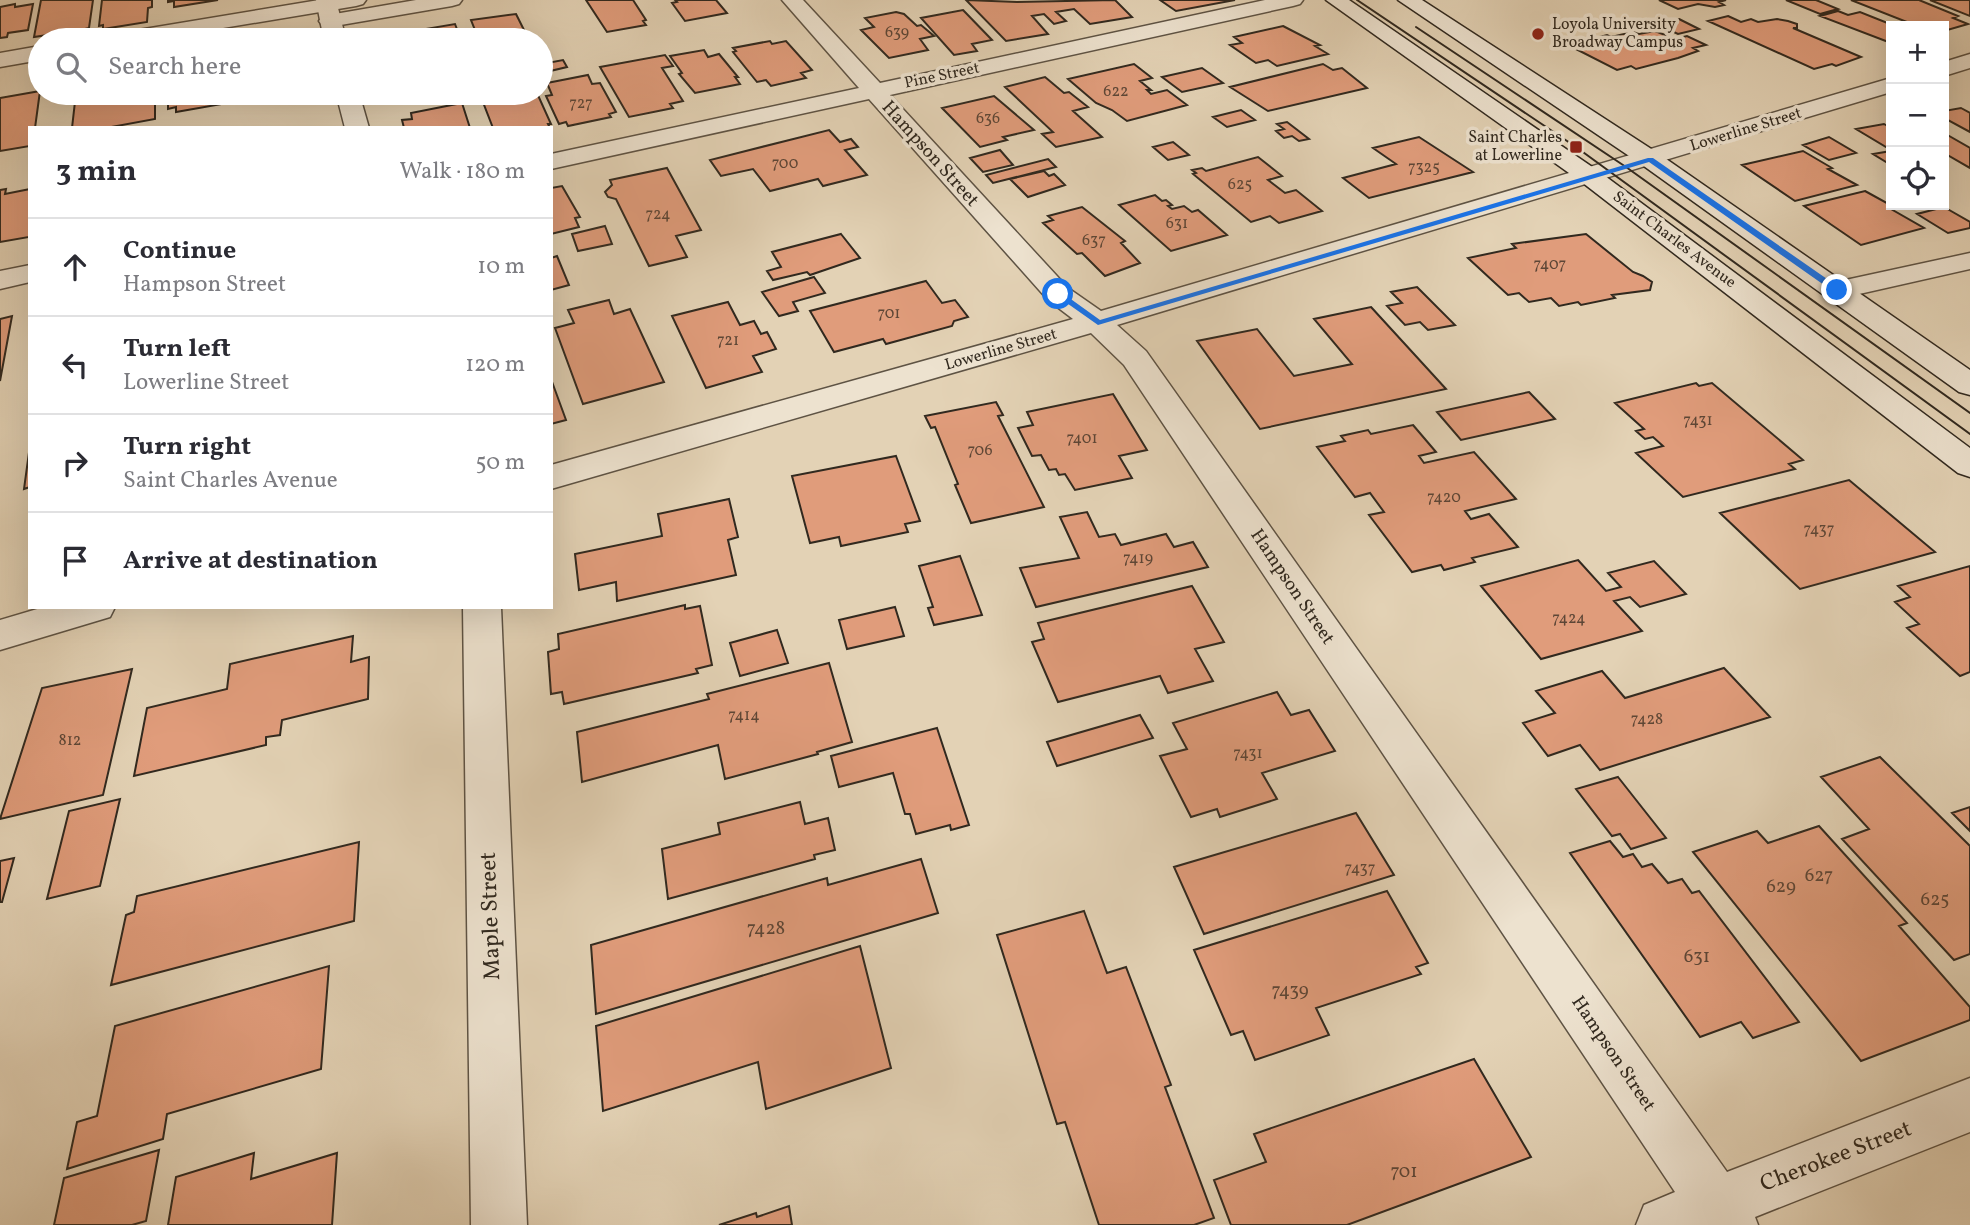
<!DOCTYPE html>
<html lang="en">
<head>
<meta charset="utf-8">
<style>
	:root { --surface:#fff; --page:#f7f7f7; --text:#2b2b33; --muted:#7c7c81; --line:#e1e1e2 }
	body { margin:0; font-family:Vollkorn,serif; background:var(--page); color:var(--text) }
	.controls { position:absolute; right:21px; top:21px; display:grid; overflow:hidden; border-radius:0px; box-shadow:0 7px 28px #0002 }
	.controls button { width:63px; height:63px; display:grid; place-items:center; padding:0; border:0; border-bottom:2px solid var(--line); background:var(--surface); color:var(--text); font:35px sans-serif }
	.stop { position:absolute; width:21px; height:21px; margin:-16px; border:5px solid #1a73e8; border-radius:50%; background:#fff }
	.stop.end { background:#1a73e8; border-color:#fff; box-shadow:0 2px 7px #0008 }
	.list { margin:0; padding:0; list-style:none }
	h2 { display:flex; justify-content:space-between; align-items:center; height:91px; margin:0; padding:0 28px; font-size:30px }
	h2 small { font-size:23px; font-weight:400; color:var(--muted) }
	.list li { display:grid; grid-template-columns:46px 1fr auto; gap:21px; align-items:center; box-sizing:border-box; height:98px; padding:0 28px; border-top:2px solid var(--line) }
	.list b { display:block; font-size:26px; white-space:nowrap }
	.list p { margin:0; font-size:23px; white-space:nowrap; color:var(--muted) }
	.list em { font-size:23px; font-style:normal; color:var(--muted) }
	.icon { flex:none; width:38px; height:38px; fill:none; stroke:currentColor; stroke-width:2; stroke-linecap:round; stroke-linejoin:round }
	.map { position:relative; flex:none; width:1970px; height:1225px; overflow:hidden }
	.search { position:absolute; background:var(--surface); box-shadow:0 7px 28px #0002; left:28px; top:28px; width:525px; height:77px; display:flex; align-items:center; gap:18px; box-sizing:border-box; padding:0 24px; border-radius:38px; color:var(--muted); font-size:26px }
	.panel { position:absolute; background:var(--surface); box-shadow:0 7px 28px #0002; left:28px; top:126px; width:525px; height:483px; border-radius:0px }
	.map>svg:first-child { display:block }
	.building { fill:#e09c7b; stroke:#31291f; stroke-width:2 }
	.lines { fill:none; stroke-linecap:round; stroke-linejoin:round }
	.minor-casing { stroke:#5e5344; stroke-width:3 }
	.tertiary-casing { stroke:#5e5344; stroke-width:3 }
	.secondary-casing { stroke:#31291f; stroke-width:3 }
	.minor { fill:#ede2cf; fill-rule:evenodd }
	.tertiary { fill:#ede2cf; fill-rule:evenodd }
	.secondary { fill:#ede2cf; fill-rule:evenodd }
	.tram { stroke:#31291f; stroke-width:2 }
	.route { fill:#1a73e8 }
	.poi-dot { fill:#8f2418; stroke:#ede2cf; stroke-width:2.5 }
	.labels { text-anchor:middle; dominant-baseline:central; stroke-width:7; stroke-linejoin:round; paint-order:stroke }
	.far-poi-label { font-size:16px; fill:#31291f; stroke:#ede2cf; text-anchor:start }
	.number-label { font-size:16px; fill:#5d4636 }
	.far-street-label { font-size:16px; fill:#31291f; stroke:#ede2cf }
	.street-label { font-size:19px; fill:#31291f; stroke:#ede2cf }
	.near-number-label { font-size:19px; fill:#5d4636 }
	.near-street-label { font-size:23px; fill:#31291f; stroke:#ede2cf }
</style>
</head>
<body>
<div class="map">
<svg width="1970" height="1225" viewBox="0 0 1970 1225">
	<rect width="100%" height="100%" fill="#e3d2b5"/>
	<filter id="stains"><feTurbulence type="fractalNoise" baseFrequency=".00286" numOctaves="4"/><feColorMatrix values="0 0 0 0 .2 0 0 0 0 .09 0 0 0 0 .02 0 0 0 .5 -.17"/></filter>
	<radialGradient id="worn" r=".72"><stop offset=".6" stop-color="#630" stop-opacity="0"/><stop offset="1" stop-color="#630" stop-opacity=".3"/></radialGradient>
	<!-- building -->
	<path class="building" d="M41,0H93L89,28L53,37L54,34L34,37Z
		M102,0H152V7L148,8L147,22L103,29V25L99,26Z
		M168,0H218L174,7V1L168,2Z
		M586,0H633L646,20L643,21L646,25L607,32Z
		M675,0H716L727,13L685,21L672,3L677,2Z
		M966,0L1017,2L1115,0L1132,17L1090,24L1074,9L1056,12L1066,21L1054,24L1044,14L1032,16L1048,34L1006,41Z
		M1160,0H1235L1176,11Z
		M1659,0H1726L1719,2L1724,5L1715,7L1698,4L1678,9Z
		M1786,0H1816L1838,9L1820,14Z
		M1851,0H1919L1958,16L1953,18L1968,24L1944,31V26H1917Z
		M1930,0H1970V16Z
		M15,4V7L33,4L28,30L8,33L7,37L0,38V7Z
		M963,10L992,40L972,44L977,51L954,55L921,18Z
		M1838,11L1848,15L1860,12L1895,26H1891V43L1820,16Z
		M896,12L904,14L917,26L921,25L934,36L920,39L928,50L889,58L861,30L874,27L865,18Z
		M516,14L529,40H479L471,20Z
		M1728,16L1741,22L1751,19L1758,22L1777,19L1788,21L1797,24V28H1793L1861,57L1836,66L1832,64L1814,69L1708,21Z
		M1679,19L1699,29L1678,34L1658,25Z
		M455,24L461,40H398L396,34Z
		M1283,26L1320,45L1315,46L1328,54L1277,66L1268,60L1256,63L1230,45L1242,43L1234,37Z
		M1655,31L1675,39L1687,36L1706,45L1693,48L1698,51L1678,58L1636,69L1631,66L1617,70L1568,45L1607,35L1611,37L1633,32L1639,34Z
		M770,41L772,44L786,41L812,70L801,73L806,78L771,86L766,80L757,82L733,52L736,51L733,48Z
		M704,50L708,57L719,54L738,77H735L740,84L695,93L679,74L682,73L670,56Z
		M665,55L673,66L662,68L683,101L670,104L673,108L629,117L600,67Z
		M563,60L567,67L546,72L542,64Z
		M1134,64L1152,78L1140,81L1151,90H1147L1151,94L1167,90L1187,105L1127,121L1112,110L1096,103L1068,79Z
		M1323,64L1333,70L1342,68L1367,88L1268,111L1230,87Z
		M1202,68L1223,83L1182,92L1162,77Z
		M588,75L592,84L600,83L616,112L609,114L611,117L568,126L566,122L559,124L546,96L552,95L547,83Z
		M1045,77L1064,93L1069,92L1088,107L1073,111L1102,137L1056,147L1042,134L1053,132L1005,87Z
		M40,91L35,128H30V146L0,151V98Z
		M76,93H155V119L106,128H72Z
		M168,93H230V97L222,98V104L176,112V107L168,109Z
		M504,93H537L551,124H548L550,128H493L481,97Z
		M994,96L1034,130L1003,137L1007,140L980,147L942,108Z
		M462,103L470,128H404L402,120L412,119L411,113Z
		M1961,108L1970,113V132L1944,118V111Z
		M1241,110L1255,120L1227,127L1213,117Z
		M1287,122L1309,139L1299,141L1292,136L1284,138L1276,131L1284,129L1277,124Z
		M1884,124L1891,128V150L1856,129Z
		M829,130L840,142L851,139L858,147L845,150L867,175L823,186L818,179L770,191L753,169L721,176L710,160Z
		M1944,133L1970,148V168L1944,153Z
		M1419,137L1473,172L1369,198L1343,178L1396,164L1373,148Z
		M1829,137L1856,153L1829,160L1803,145Z
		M1173,142L1189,155L1168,160L1153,147Z
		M1000,150L1013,165L983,172L970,158Z
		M1803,151L1832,168L1828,169L1857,185L1795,201L1742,165Z
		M1891,151V165L1873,154Z
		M1258,157L1282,176L1268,180L1285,193L1296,190L1322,211L1279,223L1270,216L1251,222L1193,174L1196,173L1192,170L1202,168L1206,171Z
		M1048,159L1056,167L993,183L986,175Z
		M667,168L701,230L676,236L687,257L649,266L616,199L608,197L605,192L612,185L610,180Z
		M1044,171L1049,176L1054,174L1065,185L1028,197L1010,179Z
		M562,186L580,217L575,218L579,227L551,234V188Z
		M6,189L5,194L30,189V232L29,237L0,242V190Z
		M1865,191L1896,208L1891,209L1924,228L1861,245L1804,206Z
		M1155,195L1162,201L1166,200L1172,205L1168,206L1172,209L1184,206L1192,212L1198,210L1227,235L1171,251L1119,205Z
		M1082,207L1125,241L1121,243L1140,263L1105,276L1082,253L1077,254L1043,223L1053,220L1048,216Z
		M1944,207L1970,222V228L1948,233L1917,214Z
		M605,226L612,244L578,251L572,234Z
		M841,234L860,258L810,275L807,272L773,280L767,271L781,267L772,252Z
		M1586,234L1633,272L1643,276L1652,282L1650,290L1612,295L1615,298L1581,305L1578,302L1559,306L1551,298L1529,302L1519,293L1508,295L1468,258L1516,248L1512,244Z
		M557,256L569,285L551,290V258Z
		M814,277L825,293L793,302L798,311L779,316L762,292Z
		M926,281L942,303L955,300L968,317L954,321L952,326L886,344L883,339L834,352L810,311Z
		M1417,287L1455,325L1428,330L1420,322L1405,325L1387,306L1402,303L1391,292Z
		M609,300L614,314L630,309L664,382L583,404L555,328L574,323L568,310Z
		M728,302L740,325L754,321L761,334L767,332L776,349L753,356L762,372L706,388L672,316Z
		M1371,307L1446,389L1260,429L1197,341L1257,329L1294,376L1352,364L1314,319Z
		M12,316L0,381V319Z
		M551,379L566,420L551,424Z
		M1696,383L1699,386L1712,383L1803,460L1789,464L1795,469L1683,497L1636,453L1663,446L1653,437L1645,439L1636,431L1644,429L1615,403Z
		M1529,392L1555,419L1461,440L1437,412Z
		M1113,394L1147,450L1119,456L1132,478L1075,490L1065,474L1059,475L1056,469L1049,470L1041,455L1032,456L1018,428L1033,425L1027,412Z
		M996,402L1003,415L998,416L1044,507L971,523L955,485L958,484L935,427L931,428L925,416Z
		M1413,425L1436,452L1419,456L1424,463L1474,452L1516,499L1465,511L1471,519L1489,514L1518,547L1472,558L1475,562L1444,570L1441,565L1412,572L1369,515L1384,512L1370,493L1355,497L1317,447L1345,441L1341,436L1368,430L1371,434Z
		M30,445V487L24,489Z
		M896,456L920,521L905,524L908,532L841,546L839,537L810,543L792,476Z
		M1849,480L1935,552L1800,589L1720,513Z
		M729,499L738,537L728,540L736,575L617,601L616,582L579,590L575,554L662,536L658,514Z
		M1087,512L1099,537L1115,534L1121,545L1166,534L1174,547L1193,542L1208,567L1036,607L1020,568L1079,558L1060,517Z
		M960,556L982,615L934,625L928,608L933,607L919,566Z
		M1578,560L1606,591L1621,587L1608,573L1654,561L1686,594L1640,607L1630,597L1614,601L1642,631L1541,659L1481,586Z
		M1970,566V672L1960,676L1907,628L1919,624L1895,602L1910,597L1898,586Z
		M1192,586L1224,642L1195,649L1213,681L1168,693L1160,676L1058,702L1032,642L1044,639L1038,623Z
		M685,605V609L700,606L712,665L696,669L698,673L564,704L562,692L551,694L548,652L559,649L558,634Z
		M895,607L904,636L847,649L839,620Z
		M777,630L788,663L740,676L730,643Z
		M353,636L351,662L369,657L368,699L282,720L280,735L266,737V745L134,776L147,708L227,689L230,664Z
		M829,663L852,742L817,752L818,754L725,779L718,745L582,782L577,732L709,699L707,694Z
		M1724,668L1770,717L1600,770L1580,745L1548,756L1523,723L1555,713L1536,691L1602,671L1625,698Z
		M132,669L103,795L0,819L42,688Z
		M1277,692L1291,715L1309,710L1335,751L1262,773L1277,799L1220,817L1217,809L1191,817L1160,756L1187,749L1173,723Z
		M1140,715L1153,738L1057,766L1047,742Z
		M937,728L969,825L951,830L950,825L916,834L910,814H905L893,773L839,787L831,756Z
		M1880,757L1970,846V954L1954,960L1842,839L1869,829L1821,777Z
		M1618,777L1666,838L1631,849L1620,834L1612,836L1576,789Z
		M120,799L100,886L47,899L69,811Z
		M800,802L805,824L828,818L835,850L814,855L815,859L668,899L662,849L720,834L718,823Z
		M1970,807V831L1952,813Z
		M1356,813L1394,875L1204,934L1174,867Z
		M1819,826L1907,923L1899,926L1970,1007V1020L1861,1061L1693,852L1757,831L1768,843Z
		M1610,841L1623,857L1633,854L1642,867L1652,864L1668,883L1682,879L1692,893L1699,891L1799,1022L1753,1038L1741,1022L1700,1037L1570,853Z
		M359,842L354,921L111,985L126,915L134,912L137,896Z
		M14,858L2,902H0V861Z
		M921,859L938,913L596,1014L591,945L827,878L828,885Z
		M1387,891L1428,963L1416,967L1421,974L1316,1008L1329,1035L1255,1060L1243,1031L1231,1035L1194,950Z
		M1084,911L1107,973L1126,967L1171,1085L1165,1087L1214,1218L1194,1225H1099L1065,1122L1057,1124L997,935Z
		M860,946L891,1068L766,1109L758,1062L603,1111L596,1026Z
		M329,966L321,1069L167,1114L163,1139L67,1169L77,1122L97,1116L115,1026Z
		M1474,1059L1531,1157L1347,1225H1231L1214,1180L1266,1162L1254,1134Z
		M159,1150L146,1221L132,1225H54L64,1178Z
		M254,1153L251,1179L337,1153L332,1225H168L176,1177Z
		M789,1206L792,1225H719L756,1213L757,1217Z"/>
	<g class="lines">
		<defs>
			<path id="minor" d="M316,0H336L346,40H324Z
				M782,0H803L880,83L1265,0H1303L1300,4L1293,6L890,95L1068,288L1101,311L1891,78V92L1117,325L1146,351L1727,1172L1970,1078V1132L1755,1217L1758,1225H1636L1644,1205L1675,1192L1124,365L1091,333L551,489V465L1073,319L1048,300L869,99L551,169V154L859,88Z
				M1970,54V68L1944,76V62Z
				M336,93H359L369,128H345Z
				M1970,253V269L1837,299L1827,296L1823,290L1827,284Z
				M30,265V282L0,289V271Z
				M44,607H115L110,617L0,650V620Z
				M463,607H501L527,1225H471Z"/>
			<path id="tertiary" d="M319,0H366L363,4L356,6L151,40H103L106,35L114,34Z
				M416,0H462L459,4L452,6L329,27L322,25L319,21L322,17L329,15Z
				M40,46V60L0,67V53Z"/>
			<path id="secondary" d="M1326,0H1349L1601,173L1970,448V477L1958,473L1583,183Z
				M1398,0H1422L1659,154L1970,370V395L1959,392L1641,164Z"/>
		</defs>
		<!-- minor casing -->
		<use href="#minor" class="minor-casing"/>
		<!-- tertiary casing -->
		<use href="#tertiary" class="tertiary-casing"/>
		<!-- secondary casing -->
		<use href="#secondary" class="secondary-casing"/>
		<!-- minor -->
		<use href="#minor" class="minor"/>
		<!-- tertiary -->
		<use href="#tertiary" class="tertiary"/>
		<!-- secondary -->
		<use href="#secondary" class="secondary"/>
		<!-- tram -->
		<path class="tram" d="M1357,0L1576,147L1970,434
			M1416,27L1626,167L1970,413"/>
	</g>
	<!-- route -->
	<path class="route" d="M1648,158H1653L1840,288V292H1834L1649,162L1098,325L1054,294L1061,292L1100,320Z"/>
	<!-- markers -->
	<g class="poi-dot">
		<circle cx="1538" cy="34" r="7"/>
		<rect x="1569" y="140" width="14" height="14" rx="3.5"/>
	</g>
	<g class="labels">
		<!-- far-poi labels -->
		<g class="far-poi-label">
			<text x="1552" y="25">Loyola University<tspan x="1552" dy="18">Broadway Campus</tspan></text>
			<text x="1562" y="138" text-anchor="end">Saint Charles<tspan x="1562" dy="18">at Lowerline</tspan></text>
		</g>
		<!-- number labels -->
		<g class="number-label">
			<text x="897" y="33">639</text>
			<text x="1116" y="92">622</text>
			<text x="581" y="104">727</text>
			<text x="988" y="119">636</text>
			<text x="785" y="164">700</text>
			<text x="1424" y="168">7325</text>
			<text x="1240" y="185">625</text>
			<text x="658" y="215">724</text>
			<text x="1177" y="224">631</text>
			<text x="1094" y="241">637</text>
			<text x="1550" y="265">7407</text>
			<text x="889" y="314">701</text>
			<text x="728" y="341">721</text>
			<text x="1698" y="421">7431</text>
			<text x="1082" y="439">7401</text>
			<text x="980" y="451">706</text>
			<text x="1444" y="498">7420</text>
			<text x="1819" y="530">7437</text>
			<text x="1138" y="559">7419</text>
			<text x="1569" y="619">7424</text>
			<text x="744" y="716">7414</text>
			<text x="1647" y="720">7428</text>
			<text x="70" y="741">812</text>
			<text x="1248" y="754">7431</text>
			<text x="1360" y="869">7437</text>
		</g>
		<!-- far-street labels -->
		<g class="far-street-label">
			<text transform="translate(942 76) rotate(-12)">Pine Street</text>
			<text transform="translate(1746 130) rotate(-17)">Lowerline Street</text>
			<text transform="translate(1674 240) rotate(37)">Saint Charles Avenue</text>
			<text transform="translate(1001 350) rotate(-16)">Lowerline Street</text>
		</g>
		<!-- street labels -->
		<g class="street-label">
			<text transform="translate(930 154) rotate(48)">Hampson Street</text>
			<text transform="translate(1292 587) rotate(56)">Hampson Street</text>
			<text transform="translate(1613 1054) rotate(56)">Hampson Street</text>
		</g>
		<!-- near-number labels -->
		<g class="near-number-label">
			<text x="1819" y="876">627</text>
			<text x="1781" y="887">629</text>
			<text x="1935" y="900">625</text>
			<text x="766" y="929">7428</text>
			<text x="1697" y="957">631</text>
			<text x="1290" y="991">7439</text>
			<text x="1404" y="1172">701</text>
		</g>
		<!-- near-street labels -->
		<g class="near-street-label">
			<text transform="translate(491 916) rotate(-92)">Maple Street</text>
			<text transform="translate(1836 1157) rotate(-21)">Cherokee Street</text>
		</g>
	</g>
	<rect width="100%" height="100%" filter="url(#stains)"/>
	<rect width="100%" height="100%" fill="url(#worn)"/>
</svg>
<div class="controls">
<button>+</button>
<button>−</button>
<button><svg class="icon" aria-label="locate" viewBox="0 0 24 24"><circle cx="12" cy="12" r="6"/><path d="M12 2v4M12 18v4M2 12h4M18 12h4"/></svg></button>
</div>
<div class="stop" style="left:1058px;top:294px"></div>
<div class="stop end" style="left:1837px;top:290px"></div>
<div class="search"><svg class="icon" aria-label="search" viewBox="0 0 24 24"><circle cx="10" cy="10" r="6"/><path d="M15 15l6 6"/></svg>Search here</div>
<section class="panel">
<h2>3 min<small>Walk · 180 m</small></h2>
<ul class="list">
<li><svg class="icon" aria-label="ahead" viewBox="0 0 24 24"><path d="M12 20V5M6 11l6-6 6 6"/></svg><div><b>Continue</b><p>Hampson Street</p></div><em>10 m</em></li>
<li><svg class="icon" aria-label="left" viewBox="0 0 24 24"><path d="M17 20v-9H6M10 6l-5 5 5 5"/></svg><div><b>Turn left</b><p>Lowerline Street</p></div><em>120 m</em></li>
<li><svg class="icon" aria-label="right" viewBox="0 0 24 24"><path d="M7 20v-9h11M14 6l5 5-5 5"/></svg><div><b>Turn right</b><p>Saint Charles Avenue</p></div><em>50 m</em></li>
<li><svg class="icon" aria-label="arrive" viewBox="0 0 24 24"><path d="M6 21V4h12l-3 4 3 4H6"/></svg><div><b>Arrive at destination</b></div></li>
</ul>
</section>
</div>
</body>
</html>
